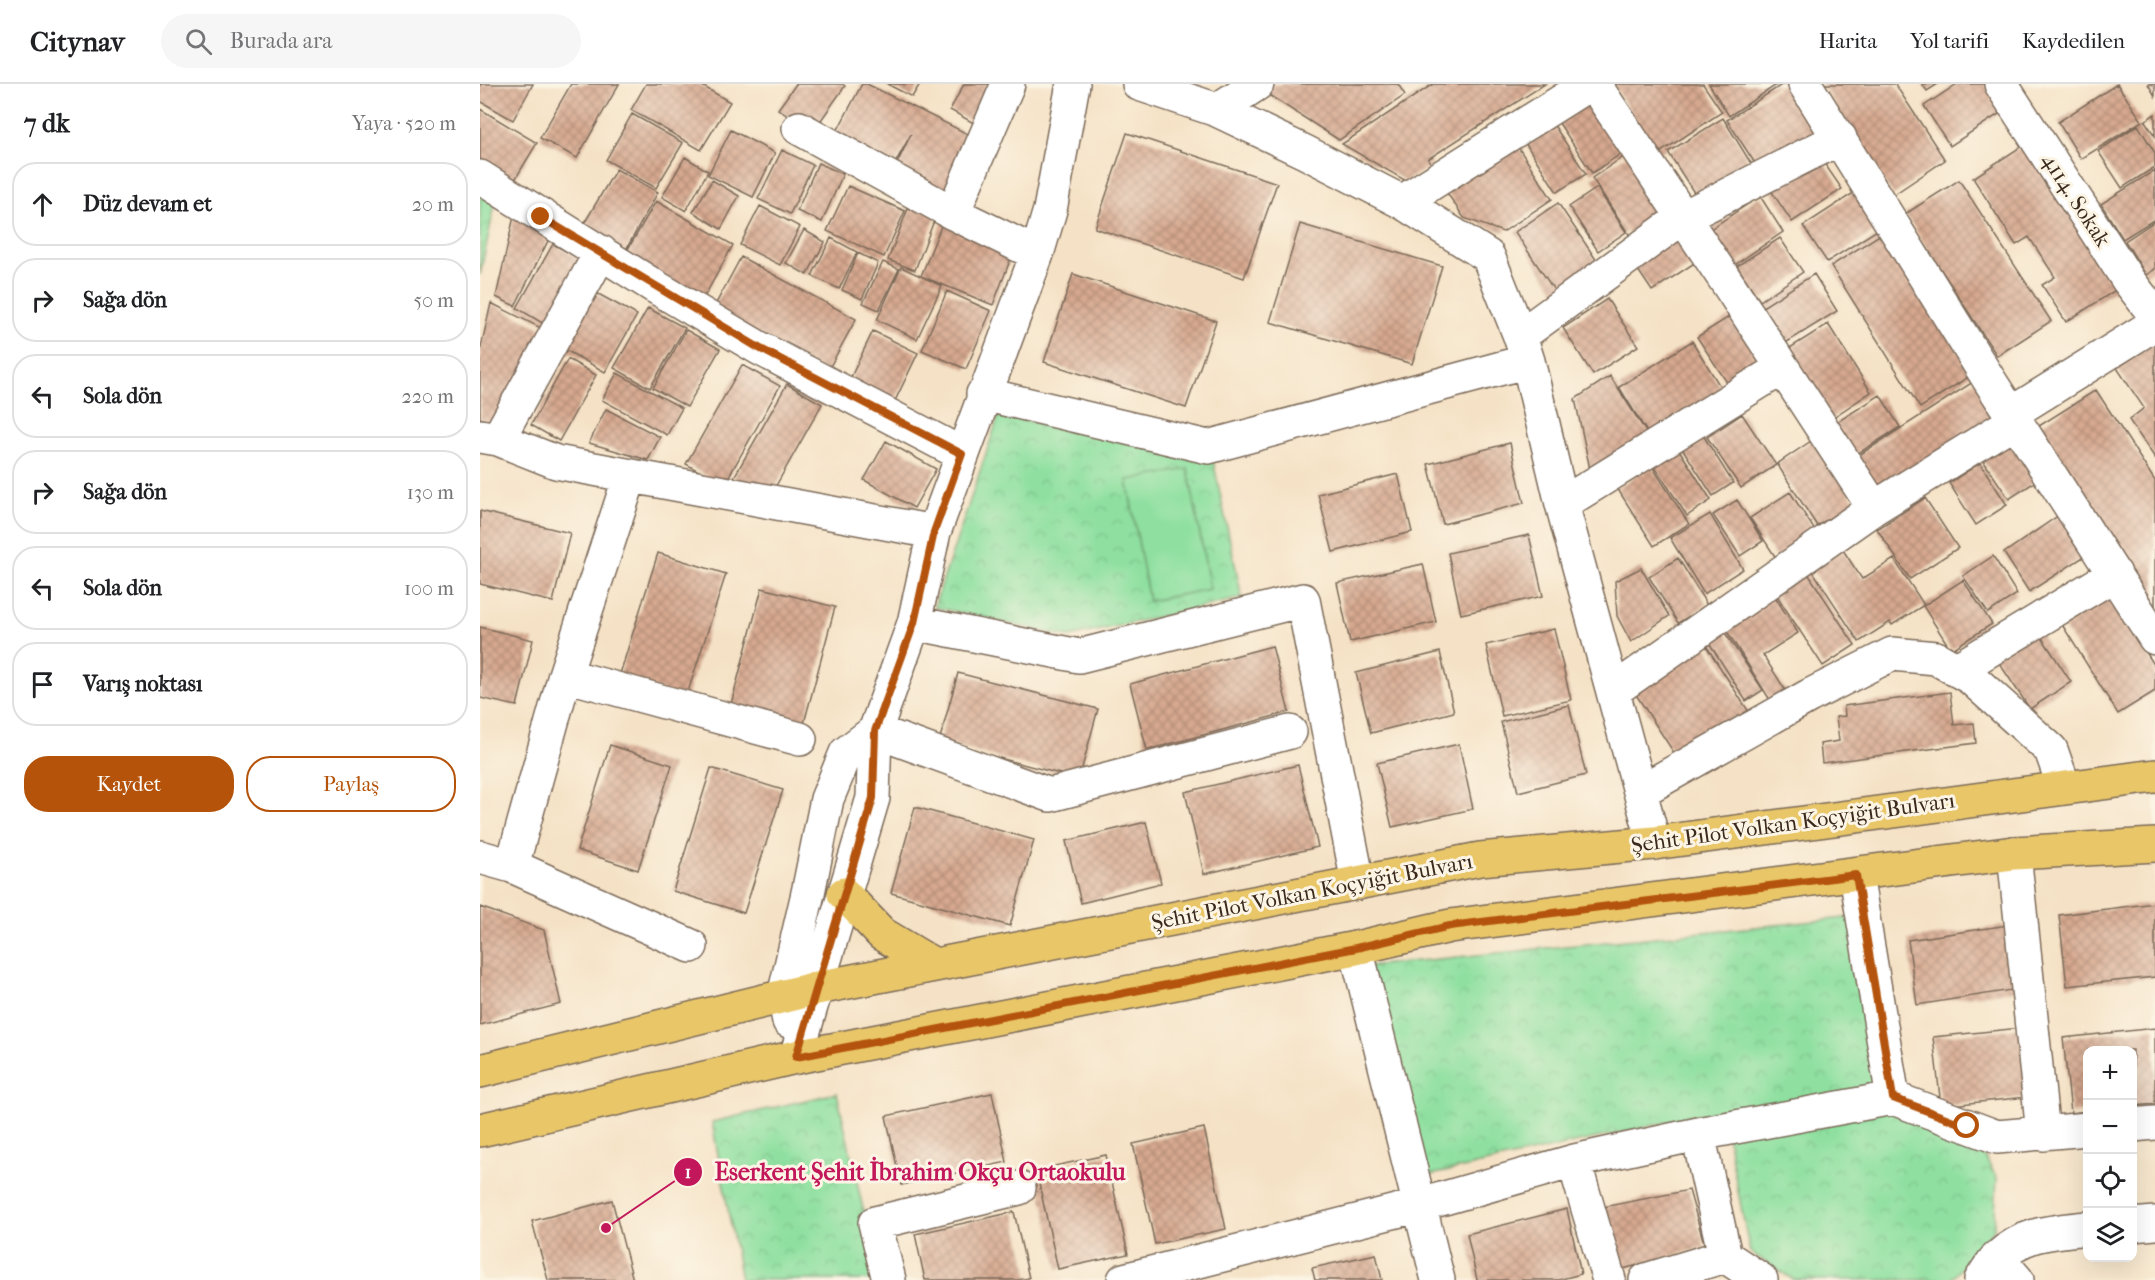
<!DOCTYPE html>
<html lang="tr">
<head>
<meta charset="utf-8">
<style>
	:root { --surface:#fff; --page:#f6f6f6; --text:#202124; --muted:#757577; --line:#e0e0e0; --accent:#b45309 }
	body { margin:0; font-family:"IM FELL French Canon",serif; background:var(--page); color:var(--text) }
	.controls { position:absolute; right:18px; bottom:18px; display:grid; overflow:hidden; border-radius:12px; box-shadow:0 6px 24px #0002 }
	.controls button { width:54px; height:54px; display:grid; place-items:center; padding:0; border:0; border-bottom:2px solid var(--line); background:var(--surface); color:var(--text); font:30px sans-serif }
	.stop { position:absolute; width:18px; height:18px; margin:-14px; border:4px solid #b45309; border-radius:50%; background:#fff }
	.stop.end { background:#b45309; border-color:#fff; box-shadow:0 2px 6px #0008 }
	.list { margin:0; padding:0; list-style:none }
	h2 { display:flex; justify-content:space-between; align-items:center; height:78px; margin:0; padding:0 24px; font-size:26px }
	h2 small { font-size:20px; font-weight:400; color:var(--muted) }
	.list li { display:grid; grid-template-columns:39px 1fr auto; gap:18px; align-items:center; box-sizing:border-box; height:84px; margin:0 12px 12px; padding:0 12px; border:2px solid var(--line); border-radius:24px }
	.list b { display:block; font-size:22px; white-space:nowrap }
	.list em { font-size:20px; font-style:normal; color:var(--muted) }
	.actions { display:flex; gap:12px; padding:18px 24px }
	.actions a { flex:1; padding:14px 0; border:2px solid var(--accent); border-radius:24px; text-align:center; font-size:21px; color:var(--accent) }
	.actions .main { background:var(--accent); color:#fff }
	.icon { flex:none; width:33px; height:33px; fill:none; stroke:currentColor; stroke-width:2; stroke-linecap:round; stroke-linejoin:round }
	.map { position:relative; flex:none; width:1675px; height:1196px; overflow:hidden }
	header { display:flex; align-items:center; gap:36px; box-sizing:border-box; height:84px; padding:0 30px; background:var(--surface); border-bottom:2px solid var(--line) }
	header strong { font-size:28px }
	nav { display:flex; gap:33px; margin-inline-start:auto; font-size:21px }
	.search { width:420px; height:54px; background:var(--page); display:flex; align-items:center; gap:15px; box-sizing:border-box; padding:0 21px; border-radius:33px; color:var(--muted); font-size:22px }
	main { display:flex }
	aside { flex:1; background:var(--surface) }
	.map>svg:first-child { display:block }
	.park { fill:url(#park-crowns); stroke:#65855f; stroke-width:1.5 }
	.pitch { fill:#8fe0a0; stroke:#65855f; stroke-width:1.5 }
	.building { fill:url(#building-cross-hatch) }
	.lines { fill:none; stroke-linecap:round; stroke-linejoin:round }
	.minor-casing { stroke:#7c6a59; stroke-width:36 }
	.major-casing { stroke:#7c6a59; stroke-width:36 }
	.minor { stroke:#fff; stroke-width:33 }
	.major { stroke:#e9c769; stroke-width:33 }
	.route { stroke:#b45309; stroke-width:8 }
	.labels { text-anchor:middle; dominant-baseline:central; stroke-width:6; stroke-linejoin:round; paint-order:stroke }
	.street-label { font-size:22px; fill:#3b2a1e; stroke:#fcf5e5 }
	.leader { fill:none; stroke:#c2185b; stroke-width:2 }
	.callout-dot { fill:#c2185b; stroke:#fcf5e5; stroke-width:2 }
	.mark-label { font-size:18px; text-anchor:middle; font-weight:bold; fill:#fff }
	.callout-label { font-size:24px; text-anchor:middle; font-weight:bold; fill:#c2185b; stroke:#fcf5e5; stroke-width:6; stroke-linejoin:round; paint-order:stroke }
</style>
</head>
<body>
<header>
<strong>Citynav</strong>
<div class="search"><svg class="icon" aria-label="search" viewBox="0 0 24 24"><circle cx="10" cy="10" r="6"/><path d="M15 15l6 6"/></svg>Burada ara</div>
<nav><a>Harita</a><a>Yol tarifi</a><a>Kaydedilen</a></nav>
</header>
<main>
<aside>
<h2>7 dk<small>Yaya · 520 m</small></h2>
<ul class="list">
<li><svg class="icon" aria-label="ahead" viewBox="0 0 24 24"><path d="M12 20V5M6 11l6-6 6 6"/></svg><div><b>Düz devam et</b></div><em>20 m</em></li>
<li><svg class="icon" aria-label="right" viewBox="0 0 24 24"><path d="M7 20v-9h11M14 6l5 5-5 5"/></svg><div><b>Sağa dön</b></div><em>50 m</em></li>
<li><svg class="icon" aria-label="left" viewBox="0 0 24 24"><path d="M17 20v-9H6M10 6l-5 5 5 5"/></svg><div><b>Sola dön</b></div><em>220 m</em></li>
<li><svg class="icon" aria-label="right" viewBox="0 0 24 24"><path d="M7 20v-9h11M14 6l5 5-5 5"/></svg><div><b>Sağa dön</b></div><em>130 m</em></li>
<li><svg class="icon" aria-label="left" viewBox="0 0 24 24"><path d="M17 20v-9H6M10 6l-5 5 5 5"/></svg><div><b>Sola dön</b></div><em>100 m</em></li>
<li><svg class="icon" aria-label="arrive" viewBox="0 0 24 24"><path d="M6 21V4h12l-3 4 3 4H6"/></svg><div><b>Varış noktası</b></div></li>
</ul>
<div class="actions"><a class="main">Kaydet</a><a>Paylaş</a></div>
</aside>
<div class="map">
<svg width="1675" height="1196" viewBox="0 0 1675 1196">
	<defs>
		<pattern id="park-crowns" width="20" height="18" patternUnits="userSpaceOnUse" patternTransform="scale(1.5)"><rect width="20" height="18" fill="#8fe0a0"/><path d="M2 6a3 3 0 1 1 6 0M12 15a3 3 0 1 1 6 0" fill="none" stroke="#7cc089"/></pattern>
		<pattern id="building-cross-hatch" width="8" height="8" patternUnits="userSpaceOnUse" patternTransform="scale(1.5)"><rect width="8" height="8" fill="#d7a990"/><path d="M0 0l8 8M0 8l8-8" fill="none" stroke="#b08a75"/></pattern>
	</defs>
	<rect width="100%" height="100%" fill="#fcf5e5"/>
	<filter id="ink" filterUnits="userSpaceOnUse"><feTurbulence type="fractalNoise" baseFrequency=".0167" numOctaves="2"/><feDisplacementMap in="SourceGraphic" scale="12" xChannelSelector="R" yChannelSelector="G"/><feConvolveMatrix kernelMatrix="1 2 1 2 8 2 1 2 1" color-interpolation-filters="sRGB"/></filter>
	<filter id="wash" filterUnits="userSpaceOnUse"><feTurbulence type="fractalNoise" baseFrequency=".008" numOctaves="4" result="noise"/><feDisplacementMap in="SourceGraphic" scale="24" xChannelSelector="R" yChannelSelector="G"/><feGaussianBlur stdDeviation="1.35" result="paint"/><feColorMatrix in="noise" values="0 0 0 0 0 0 0 0 0 0 0 0 0 0 0 0 0 1.4 0 .05"/><feComposite in="paint" operator="in"/></filter>
	<g filter="url(#wash)">
		<rect width="100%" height="100%" fill="#f5e2c6"/>
		<!-- park -->
		<path class="park" d="M0,109L15,120L0,191Z
			M519,331L733,376L762,514L589,553L454,523Z
			M1375,833L1399,1009L1487,1042L1517,1094L1514,1145L1471,1196H1314L1270,1168L1242,1026L937,1094L889,882Z
			M357,1009L399,1196H261L232,1038Z"/>
		<!-- pitch -->
		<path class="pitch" d="M708,385L730,505L669,517L647,396Z"/>
		<g id="blocks">
			<!-- building -->
			<path class="building" d="M0,0H53L33,36L0,17Z
				M91,0H139L97,74L60,54Z
				M166,0H219L250,18L221,66L151,26Z
				M316,0H362L365,2L332,49L298,25Z
				M382,0H387L496,54L469,110L415,84L431,50L413,83L354,53Z
				M407,0H440L432,13Z
				M484,0H522L499,42L470,26Z
				M795,0H918L925,11L859,56L784,8Z
				M953,0H1065L948,75L952,81L926,97L862,60Z
				M1133,0H1223L1242,28L1178,70Z
				M1229,0H1298L1249,32Z
				M1303,0H1310L1339,45L1278,84L1247,36Z
				M1341,0H1415L1465,76L1413,111Z
				M1442,0H1458L1447,7Z
				M1477,0H1504L1522,28L1470,62L1444,22Z
				M1637,0L1662,37L1601,75L1578,38Z
				M1668,0H1675V12Z
				M1109,7L1148,65L1112,89L1073,30Z
				M0,25L57,59L33,99L0,79Z
				M1066,29L1106,90L1077,108L1038,48Z
				M152,30L203,59L176,104L126,76Z
				M1675,30V52L1665,37Z
				M1243,34L1272,81L1218,115L1188,68Z
				M1658,41L1675,69V83L1642,104L1618,67Z
				M251,46L295,69L273,113L228,91Z
				M647,49L797,99L764,194L615,144Z
				M1034,57L1072,115L1023,148L984,134L963,103Z
				M1548,58L1642,202L1586,238L1562,201L1575,193L1549,153L1536,161L1493,94Z
				M302,66L333,81L310,130L278,115Z
				M1149,69L1188,127L1150,152L1112,94Z
				M205,73L228,87L206,127L182,113Z
				M1340,73L1362,105L1312,138L1290,105Z
				M338,79L363,90L342,138L317,127Z
				M136,85L178,108L144,169L101,145Z
				M1675,86V135L1643,155L1621,120Z
				M232,96L259,112L241,145L213,128Z
				M1479,96L1571,237L1517,272L1425,130Z
				M368,102L425,127L404,173L347,147Z
				M1117,104L1146,148L1118,167L1089,123Z
				M1378,106L1402,143L1347,178L1323,142Z
				M1280,112L1303,148L1253,182L1229,146Z
				M176,117L253,161L223,215L145,170Z
				M430,119L457,129L435,186L408,176Z
				M1078,119L1119,180L1076,209L1035,148Z
				M280,122L320,143L300,181L260,161Z
				M34,132L71,151L35,222L16,213Z
				M463,137L534,166L513,221L441,192Z
				M1675,137V185L1666,191L1645,157Z
				M820,140L962,182L932,280L790,238Z
				M324,146L345,158L327,191L306,179Z
				M1199,146L1219,176L1172,207L1152,177Z
				M1404,148L1493,290L1440,324L1351,182Z
				M351,154L377,168L359,205L332,192Z
				M1300,154L1323,188L1280,217L1257,182Z
				M73,160L106,178L69,243L37,224Z
				M378,169L398,179L382,215L362,206Z
				M261,173L376,235L347,288L232,227Z
				M403,178L419,185L399,226L383,219Z
				M421,183L462,202L437,255L397,236Z
				M593,190L736,237L706,324L564,278Z
				M1334,190L1357,227L1304,260L1281,224Z
				M111,206L157,231L125,288L80,263Z
				M467,207L511,227L486,285L442,266Z
				M1127,215L1158,262L1113,291L1083,244Z
				M11,219L69,248L11,339L0,334V268Z
				M168,224L205,244L170,304L134,284Z
				M1252,231L1282,278L1248,300L1217,253Z
				M1348,240L1391,308L1349,336L1305,267Z
				M206,246L240,265L207,323L173,304Z
				M393,247L438,269L413,321L368,299Z
				M1212,257L1243,307L1170,353L1139,303Z
				M1675,259V374L1649,336L1664,324L1637,284Z
				M88,275L116,291L79,357L51,341Z
				M262,281L300,302L244,401L206,380Z
				M137,289L202,324L187,351L122,316Z
				M1130,292L1170,354L1111,390L1095,315Z
				M1496,296L1518,331L1399,408L1376,373Z
				M307,300L342,320L289,414L253,395Z
				M1616,306L1675,397V523L1559,342Z
				M1400,311L1420,343L1374,372L1354,340Z
				M126,325L180,353L168,376L109,359Z
				M1262,330L1296,381L1261,404L1227,353Z
				M1531,347L1561,394L1529,415L1498,369Z
				M1223,351L1253,399L1233,412L1202,364Z
				M1334,355L1375,418L1337,442L1297,380Z
				M406,357L456,385L434,424L384,396Z
				M1030,359L1044,419L963,440L948,380Z
				M1196,361L1231,416L1207,432L1171,377Z
				M1500,379L1527,421L1496,441L1469,399Z
				M1172,382L1209,440L1174,462L1137,404Z
				M918,390L932,448L853,468L838,410Z
				M1310,408L1336,448L1296,474L1270,434Z
				M1445,414L1478,464L1430,495L1397,445Z
				M1257,416L1283,457L1260,472L1233,431Z
				M0,427L90,449L73,518L0,500Z
				M1582,429L1608,470L1549,508L1524,469Z
				M1230,430L1263,485L1224,510L1190,454Z
				M1049,451L1063,512L981,530L968,469Z
				M1363,466L1382,495L1414,475L1444,521L1412,541L1410,538L1379,558L1332,486Z
				M178,469L246,490L206,614L139,593Z
				M1513,472L1537,510L1508,529L1483,492Z
				M1198,474L1227,521L1198,539L1169,493Z
				M943,480L956,538L870,558L857,499Z
				M1161,484L1189,532L1151,558L1137,532L1135,497Z
				M1327,488L1375,561L1343,582L1295,509Z
				M1483,496L1512,540L1471,566L1443,522Z
				M282,504L355,523L323,643L250,624Z
				M1628,509L1675,582V607L1638,630L1581,539Z
				M1294,511L1318,549L1283,571L1306,607L1290,616L1243,541Z
				M1240,541L1283,606L1266,617L1224,551Z
				M0,543L53,556L37,622L0,614Z
				M1555,543L1591,598L1550,625L1513,570Z
				M1074,545L1091,616L1022,632L1006,561Z
				M1223,557L1269,628L1198,675L1151,603Z
				M792,562L809,628L667,666L650,600Z
				M960,568L974,628L891,649L876,589Z
				M478,589L618,625L599,695L459,658Z
				M1470,608L1474,641L1494,639L1496,659L1342,679L1340,660L1359,657L1356,633L1365,632L1364,622Z
				M1089,621L1106,691L1038,708L1021,638Z
				M979,660L993,725L912,743L897,679Z
				M130,661L192,681L158,786L97,766Z
				M818,681L838,763L724,790L705,708Z
				M231,684L303,706L264,829L193,807Z
				M435,723L554,756L530,842L411,809Z
				M666,738L681,799L601,819L586,757Z
				M1675,819V893L1587,902L1579,831Z
				M0,823L64,846L81,920L0,941Z
				M1528,841L1538,905L1437,921L1428,856Z
				M1550,943L1557,1012L1461,1022L1453,953Z
				M1675,944V1020L1653,1022V966H1608V1027L1591,1029L1583,954Z
				M512,1009L527,1078L421,1101L406,1032Z
				M724,1044L746,1145L675,1160L653,1060Z
				M626,1071L648,1170L578,1185L556,1086Z
				M1209,1106L1225,1163L1143,1185L1123,1123Z
				M132,1116L153,1196H68L52,1137Z
				M1087,1125L1101,1190L1078,1196H997L987,1150Z
				M534,1128L549,1194L538,1196H445L435,1150Z
				M896,1170L902,1196H835L832,1184Z"/>
		</g>
	</g>
	<g filter="url(#ink)">
		<use href="#blocks" fill-opacity="0" stroke="#7c6a59" stroke-width="1.5"/>
		<g class="lines">
			<defs>
				<path id="minor" d="M659,0L737,26L825,68L922,118L1008,172L1040,252L1048,277
					M1114,0L1252,206L1394,424
					M1325,0L1508,294L1675,554
					M1521,0L1648,196L1675,231
					M737,26L777,0
					M319,44L473,129L557,170
					M0,93L174,202L279,264L482,370
					M922,118L1109,0
					M473,129L528,0
					M1040,252L1202,134L1360,54
					M503,310L728,363L1048,277L1082,420L1174,759
					M1532,329L1675,240
					M0,352L18,355L76,378L454,448
					M18,355L121,168
					M1082,420L1302,284
					M434,539L599,572L823,516L878,799
					M1476,586L1635,490
					M85,591L320,655
					M1133,607L1394,424L1536,336
					M395,647L570,711L810,648
					M1161,707L1329,612L1412,570L1456,574L1491,594L1571,666L1584,703
					M1534,769L1563,1050
					M0,773L32,782L211,862
					M32,782L85,591L150,392
					M1376,791L1413,1014
					M876,864L958,1196
					M309,937L304,912L328,809L347,715L366,669L395,647
					M316,973L393,714L395,647L434,539L454,448L557,170L570,126L593,0
					M1652,1041L1675,1039
					M1218,1050L1413,1014L1517,1053L1608,1045
					M1094,1077L1129,1196
					M1652,1141L1675,1139
					M1517,1173L1537,1196
					M409,1196L395,1139L539,1104
					M644,1196L940,1121L1094,1077L1218,1050L1245,1172
					M1166,1196L1245,1172L1281,1196
					M1501,1196C1506,1189 1511,1179 1518,1173C1545,1148 1573,1148 1608,1144"/>
				<path id="major" d="M364,810L402,850L454,881
					M0,987L337,904L1000,775L1174,759L1675,692
					M0,1046L316,973L876,864L970,842L1534,769L1675,761"/>
			</defs>
			<!-- minor casing -->
			<use href="#minor" class="minor-casing"/>
			<!-- major casing -->
			<use href="#major" class="major-casing"/>
			<!-- minor -->
			<use href="#minor" class="minor"/>
			<!-- major -->
			<use href="#major" class="major"/>
		</g>
	</g>
	<g class="lines" filter="url(#ink)">
		<!-- route -->
		<path class="route" d="M61,133L279,264L482,370L454,448L434,539L395,647L393,714L316,973L876,864L970,842L1376,791L1413,1014L1487,1042"/>
	</g>
	<g class="labels">
		<!-- street labels -->
		<g class="street-label">
			<text transform="translate(1596 116) rotate(57)">4114. Sokak</text>
			<text transform="translate(1313 739) rotate(-8)">Şehit Pilot Volkan Koçyiğit Bulvarı</text>
			<text transform="translate(832 808) rotate(-11)">Şehit Pilot Volkan Koçyiğit Bulvarı</text>
		</g>
	</g>
	<!-- callouts -->
	<path class="leader" d="M126 1144L208 1088"/>
	<g class="callout-dot">
		<circle cx="126" cy="1144" r="6"/>
		<circle cx="208" cy="1088" r="15"/>
	</g>
	<g class="mark-label">
		<text x="208" y="1094">1</text>
	</g>
	<g class="callout-label">
		<text x="440" y="1096">Eserkent Şehit İbrahim Okçu Ortaokulu</text>
	</g>
</svg>
<div class="controls">
<button>+</button>
<button>−</button>
<button><svg class="icon" aria-label="locate" viewBox="0 0 24 24"><circle cx="12" cy="12" r="6"/><path d="M12 2v4M12 18v4M2 12h4M18 12h4"/></svg></button>
<button><svg class="icon" aria-label="layers" viewBox="0 0 24 24"><path d="M12 4l9 5-9 5-9-5zM3 14l9 5 9-5"/></svg></button>
</div>
<div class="stop" style="left:1487px;top:1042px"></div>
<div class="stop end" style="left:61px;top:133px"></div>
</div>
</main>
</body>
</html>
